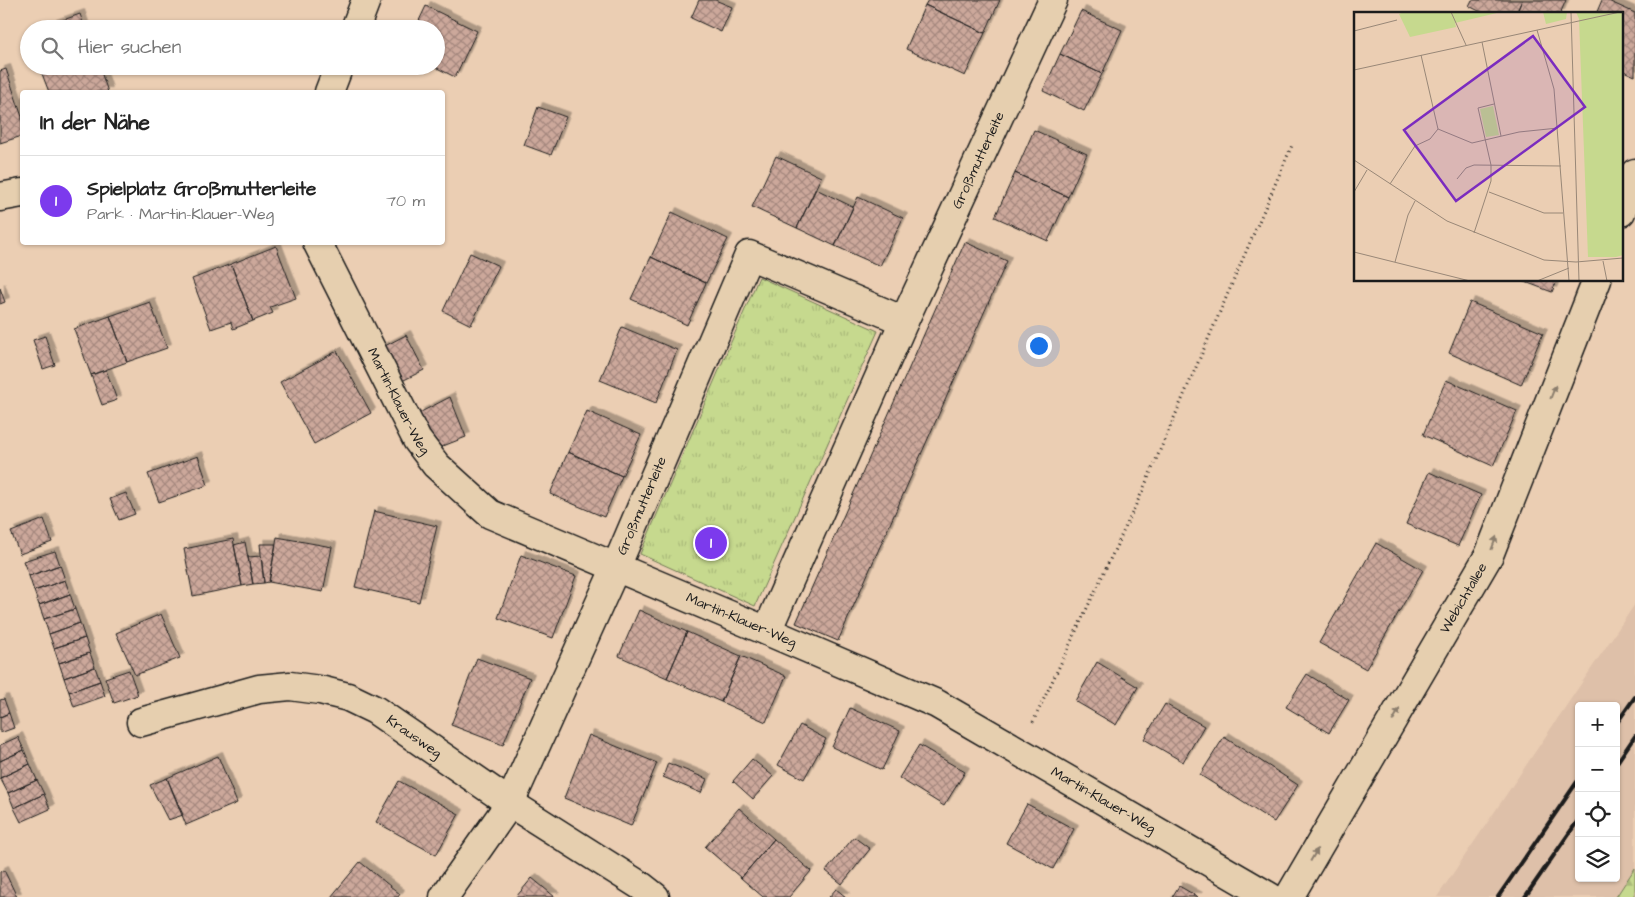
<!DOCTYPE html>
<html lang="de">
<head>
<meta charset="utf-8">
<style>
	:root { --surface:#fff; --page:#f6f6f6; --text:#222; --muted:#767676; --line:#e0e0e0; --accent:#7c3aed }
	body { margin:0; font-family:"Architects Daughter",sans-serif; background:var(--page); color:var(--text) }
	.controls { position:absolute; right:15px; bottom:15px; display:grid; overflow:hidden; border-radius:5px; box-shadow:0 1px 4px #0004 }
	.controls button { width:45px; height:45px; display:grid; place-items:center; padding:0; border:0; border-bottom:1px solid var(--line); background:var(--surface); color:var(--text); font:25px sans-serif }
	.you { position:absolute; left:1038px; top:345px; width:18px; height:18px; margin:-12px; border:4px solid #fff; border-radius:50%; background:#1a73e8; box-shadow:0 0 0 8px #1a73e833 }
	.badge { display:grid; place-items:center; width:32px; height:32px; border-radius:50%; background:var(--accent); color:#fff; font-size:16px; font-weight:700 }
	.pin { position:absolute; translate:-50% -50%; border:2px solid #fff; box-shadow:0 1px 5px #0006 }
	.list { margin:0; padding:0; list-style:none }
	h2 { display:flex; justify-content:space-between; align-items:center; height:65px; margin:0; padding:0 20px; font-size:21px }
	h2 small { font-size:16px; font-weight:400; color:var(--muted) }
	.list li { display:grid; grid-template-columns:32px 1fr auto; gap:15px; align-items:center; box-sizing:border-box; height:90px; padding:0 20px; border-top:1px solid var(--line) }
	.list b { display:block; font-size:19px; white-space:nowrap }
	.list p { margin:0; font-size:16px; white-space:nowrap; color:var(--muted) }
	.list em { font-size:16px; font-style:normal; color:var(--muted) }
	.icon { flex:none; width:28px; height:28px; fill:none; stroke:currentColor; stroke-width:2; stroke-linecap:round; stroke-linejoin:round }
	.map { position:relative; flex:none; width:1635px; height:897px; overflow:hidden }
	.search { position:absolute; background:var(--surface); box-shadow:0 1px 4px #0004; left:20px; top:20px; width:425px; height:55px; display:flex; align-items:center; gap:12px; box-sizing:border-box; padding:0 18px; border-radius:28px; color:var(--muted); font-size:19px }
	.panel { position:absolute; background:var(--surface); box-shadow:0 1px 4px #0004; left:20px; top:90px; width:425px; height:155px; border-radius:5px }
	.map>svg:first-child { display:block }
	.built { fill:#dec0a9; fill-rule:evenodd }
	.forest { fill:url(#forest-firs); stroke:#717a55 }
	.park { fill:url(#park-tufts); stroke:#717a55 }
	.building { fill:url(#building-cross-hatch); stroke:#1c1c1c; filter:url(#shadow) }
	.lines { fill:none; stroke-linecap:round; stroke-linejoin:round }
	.street-casing { stroke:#1c1c1c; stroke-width:31 }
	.path { stroke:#1c1c1c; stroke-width:3; stroke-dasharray:1 4; stroke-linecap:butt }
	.street { stroke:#e6cfaf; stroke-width:28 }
	.rail { stroke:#1c1c1c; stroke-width:4 }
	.oneway { fill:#8b7e6d }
	.labels { text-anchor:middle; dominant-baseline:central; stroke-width:4.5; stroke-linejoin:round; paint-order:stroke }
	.street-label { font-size:14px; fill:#1c1c1c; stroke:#e6cfaf }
	.inset-road { fill:none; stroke:#988777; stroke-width:1 }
	.view { fill:#7b2cbf; fill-opacity:0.15; stroke:#7b2cbf; stroke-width:2.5 }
	.inset-edge { fill:none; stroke:#1c1c1c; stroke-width:2.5 }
</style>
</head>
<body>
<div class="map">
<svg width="1635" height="897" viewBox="0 0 1635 897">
	<defs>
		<pattern id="forest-firs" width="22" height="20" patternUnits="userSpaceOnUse" patternTransform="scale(1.25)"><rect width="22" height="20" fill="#c6d98e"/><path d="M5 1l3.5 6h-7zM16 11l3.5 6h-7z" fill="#aaba7a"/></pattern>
		<pattern id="park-tufts" width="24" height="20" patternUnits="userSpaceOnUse" patternTransform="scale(1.25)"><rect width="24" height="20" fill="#c6d98e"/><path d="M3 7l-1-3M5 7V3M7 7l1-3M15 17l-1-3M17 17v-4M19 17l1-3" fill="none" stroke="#aaba7a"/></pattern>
		<pattern id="building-cross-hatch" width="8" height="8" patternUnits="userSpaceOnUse" patternTransform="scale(1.25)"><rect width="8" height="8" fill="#cca89b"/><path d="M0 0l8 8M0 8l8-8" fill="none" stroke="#a5887e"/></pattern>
		<filter id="shadow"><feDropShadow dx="4.5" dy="-4.5" stdDeviation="0" flood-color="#0004"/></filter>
	</defs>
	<rect width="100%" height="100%" fill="#ebceb3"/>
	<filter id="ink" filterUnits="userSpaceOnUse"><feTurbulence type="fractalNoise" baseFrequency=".02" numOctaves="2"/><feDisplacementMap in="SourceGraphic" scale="10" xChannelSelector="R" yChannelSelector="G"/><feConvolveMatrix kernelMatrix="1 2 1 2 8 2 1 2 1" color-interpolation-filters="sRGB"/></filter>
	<g filter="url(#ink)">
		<!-- built -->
		<path class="built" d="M1635,604V868L1616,897H1437ZM1579,706H1616V878H1579Z"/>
		<!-- forest -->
		<path class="forest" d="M1635,868V897H1616Z"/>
		<!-- park -->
		<path class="park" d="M759,277L878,331L755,606L640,554Z"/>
		<!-- building -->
		<path class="building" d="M699,0H715L732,7L721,32L691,18Z
			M928,0H1000L985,33L925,5Z
			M1472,0H1522L1516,14H1485L1469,6Z
			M1522,0H1566L1560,14H1516Z
			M1602,0H1606L1635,13V76L1621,70V14H1596Z
			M925,5L985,33L965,76L906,49Z
			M426,6L477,31L455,77L433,66H436V29H415Z
			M1081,11L1122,30L1102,74L1060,54Z
			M80,14L85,29H54L52,24Z
			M1060,54L1102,74L1084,111L1043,91Z
			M39,66H99L108,92H49Z
			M6,69L22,117V136L0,143V71Z
			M538,107L566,117L551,155L524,145Z
			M1034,130L1087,154L1068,197L1015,173Z
			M776,156L821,177L797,228L752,207Z
			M1015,173L1068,197L1048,241L995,217Z
			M816,189L853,207L835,246L797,228Z
			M858,197L903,218L880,266L835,246Z
			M672,212L728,239L706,283L651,257Z
			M965,242L1007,261L838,641L796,623Z
			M276,246L296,298L270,307L273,313L253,321L231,264Z
			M470,253L499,266L471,325L443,311Z
			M651,257L706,283L687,325L631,299Z
			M231,264L253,321L233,329L231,322L211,329L192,279Z
			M1520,280H1557L1552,292Z
			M0,288L5,302L0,304Z
			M150,302L167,348L127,362L110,316Z
			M1470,302L1543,333L1521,385L1449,353Z
			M110,316L127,362L91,375L74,329Z
			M622,327L677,350L656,403L600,380Z
			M406,335L424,370L400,382L381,348Z
			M45,336L55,365L43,369L33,340Z
			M337,351L371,413L314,444L280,382Z
			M106,370L117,400L102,405L91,375Z
			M1446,380L1517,411L1493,466L1423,435Z
			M450,397L466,437L438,448L419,413Z
			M587,411L641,435L622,476L568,452Z
			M568,452L622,476L604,517L550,494Z
			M198,456L208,485L159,502L148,474Z
			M1429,472L1481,495L1458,546L1406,524Z
			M126,493L135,514L119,520L110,499Z
			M374,511L437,526L419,602L355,587Z
			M44,519L52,542L20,554L11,532Z
			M277,537L332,547L323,592L269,582Z
			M233,539L242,586L193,596L184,549Z
			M245,542L253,584L242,586L234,545Z
			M1376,543L1423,570L1366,669L1319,643Z
			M260,544H276L269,582L264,583Z
			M55,551L60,565L29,576L23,561Z
			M521,555L576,576L553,638L498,618Z
			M261,556L264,583L253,584L248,557Z
			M60,565L65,580L34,591L29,576Z
			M65,580L70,594L39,605L34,591Z
			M70,594L75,609L44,619L39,605Z
			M75,609L80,623L49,634L44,619Z
			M639,610L687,632L667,678L619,656Z
			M161,614L180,658L135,675L116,633Z
			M80,623L85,638L54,648L49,634Z
			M687,632L741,656L721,702L667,678Z
			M85,638L90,653L59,663L54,648Z
			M90,653L95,667L64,678L59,663Z
			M741,656L786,676L766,722L721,702Z
			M477,658L530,678L503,745L451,725Z
			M1097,662L1138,687L1116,725L1075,701Z
			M95,667L100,681L69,692L64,678Z
			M129,670L138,695L114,703L105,678Z
			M1307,674L1349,700L1329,733L1286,707Z
			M100,681L105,696L74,707L69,692Z
			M4,699L9,713L0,717V700Z
			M1165,704L1204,726L1183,762L1144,739Z
			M850,708L900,731L882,770L832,747Z
			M9,713L14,728L0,733V717Z
			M800,725L826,739L804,779L778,765Z
			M589,735L657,763L631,826L564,798Z
			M18,737L24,750L0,761V745Z
			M1224,737L1298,785L1274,822L1200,775Z
			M919,745L965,772L944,806L899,778Z
			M24,750L30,764L0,778V761Z
			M218,756L237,803L186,825L167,778Z
			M752,759L773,776L753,799L733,781Z
			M668,763L707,779L701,793L663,777Z
			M30,764L37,780L8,793L0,778Z
			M167,778L183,815L168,820L150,785Z
			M37,780L44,794L14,808L8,793Z
			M399,781L459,814L436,855L376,822Z
			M44,794L50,809L21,822L14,808Z
			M1027,804L1074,829L1053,869L1006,843Z
			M739,808L774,839L741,878L705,847Z
			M854,837L870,849L842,884L826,871Z
			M774,839L811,871L789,897H763L741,878Z
			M360,862L400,894L398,897H331Z
			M4,870L17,897H0V872Z
			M532,878L555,897H516Z
			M1179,886L1198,897H1172Z
			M836,889L846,897H829Z"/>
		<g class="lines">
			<defs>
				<g id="street">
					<path d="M355,29L366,0"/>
					<path d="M329,92L339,66"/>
					<path d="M0,197L22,193"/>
					<path d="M1621,212L1635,173"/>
					<path id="s1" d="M317,242L417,440L436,465L490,514L767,631L937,704L1270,897"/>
					<path id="s2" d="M767,631L904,321L1053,0"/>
					<path id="s3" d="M141,722L259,689L290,686L320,690L348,697L375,710L510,803L641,886L655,897"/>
					<path id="s4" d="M444,897L510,803L616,567L749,255L904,321"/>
					<path id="s5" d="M1289,897L1489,555L1597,280"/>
				</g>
			</defs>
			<!-- street casing -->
			<use href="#street" class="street-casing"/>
			<!-- path -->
			<path class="path" d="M1033,722L1142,492L1293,143"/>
			<!-- street -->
			<use href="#street" class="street"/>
			<!-- rail -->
			<path class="rail" d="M1616,724L1635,697
				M1616,764L1635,736
				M1498,897L1579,779
				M1525,897L1579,819"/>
		</g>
		<!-- one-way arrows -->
		<defs><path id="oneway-solid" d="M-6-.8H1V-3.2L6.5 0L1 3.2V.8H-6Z" transform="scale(1.25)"/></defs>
		<g class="oneway">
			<use href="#oneway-solid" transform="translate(1553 392) rotate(-69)"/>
			<use href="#oneway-solid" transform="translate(1494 543) rotate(-69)"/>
			<use href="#oneway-solid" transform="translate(1396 715) rotate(-60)"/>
			<use href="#oneway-solid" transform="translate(1314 855) rotate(-60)"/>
		</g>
	</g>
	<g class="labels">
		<!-- street labels -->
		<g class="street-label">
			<text stroke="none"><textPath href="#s2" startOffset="516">Großmutterleite</textPath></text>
			<text stroke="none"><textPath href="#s1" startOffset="179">Martin-Klauer-Weg</textPath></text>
			<text stroke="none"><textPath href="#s4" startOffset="440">Großmutterleite</textPath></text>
			<text stroke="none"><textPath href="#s5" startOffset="346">Webichtallee</textPath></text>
			<text stroke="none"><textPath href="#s1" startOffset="599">Martin-Klauer-Weg</textPath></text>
			<text stroke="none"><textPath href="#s3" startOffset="290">Krausweg</textPath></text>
			<text stroke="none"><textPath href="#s1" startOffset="1004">Martin-Klauer-Weg</textPath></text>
		</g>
	</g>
	<!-- overview -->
	<g transform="translate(1354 12)">
		<rect width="269" height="269" fill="#ebceb3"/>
		<path d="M50,0H147L101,11L102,15L56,25L45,2ZM189,0H213L212,7L192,12Z" fill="#c6d98e"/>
		<path d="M222,0H269V243L262,245H234L225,7Z" fill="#c6d98e"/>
		<path d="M139,94L145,123L132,125L126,97Z" fill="#c6d98e"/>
		<path class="inset-road" d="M97,0L112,33M217,0L225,269M183,18L200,77L215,269M0,19L43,8M128,30L147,124M0,58L266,0M84,117L118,131L165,120L204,116M0,148L93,209L190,248L222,250L269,246M103,167L112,156L120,153L207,154M36,172L61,134L76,127L84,117L67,43M0,180L13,158M135,180L190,201H209M120,221L137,169V153L124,96L140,92M0,240L116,269M249,249L253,269M41,250L54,203L61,189M183,269L215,256"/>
		<path class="view" d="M179,24L231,95L102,189L50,118Z"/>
		<rect width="269" height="269" class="inset-edge"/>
	</g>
</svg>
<div class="controls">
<button>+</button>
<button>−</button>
<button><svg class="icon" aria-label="locate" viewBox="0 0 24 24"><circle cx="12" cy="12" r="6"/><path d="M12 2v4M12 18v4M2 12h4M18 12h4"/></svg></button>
<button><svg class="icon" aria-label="layers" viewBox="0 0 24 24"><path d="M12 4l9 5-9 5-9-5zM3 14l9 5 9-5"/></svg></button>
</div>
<div class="you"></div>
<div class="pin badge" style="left:711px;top:543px">1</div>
<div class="search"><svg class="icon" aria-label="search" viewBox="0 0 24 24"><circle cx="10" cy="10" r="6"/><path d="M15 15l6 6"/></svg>Hier suchen</div>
<section class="panel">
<h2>In der Nähe<small></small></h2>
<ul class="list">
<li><span class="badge">1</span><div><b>Spielplatz Großmutterleite</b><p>Park · Martin-Klauer-Weg</p></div><em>70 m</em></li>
</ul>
</section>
</div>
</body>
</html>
